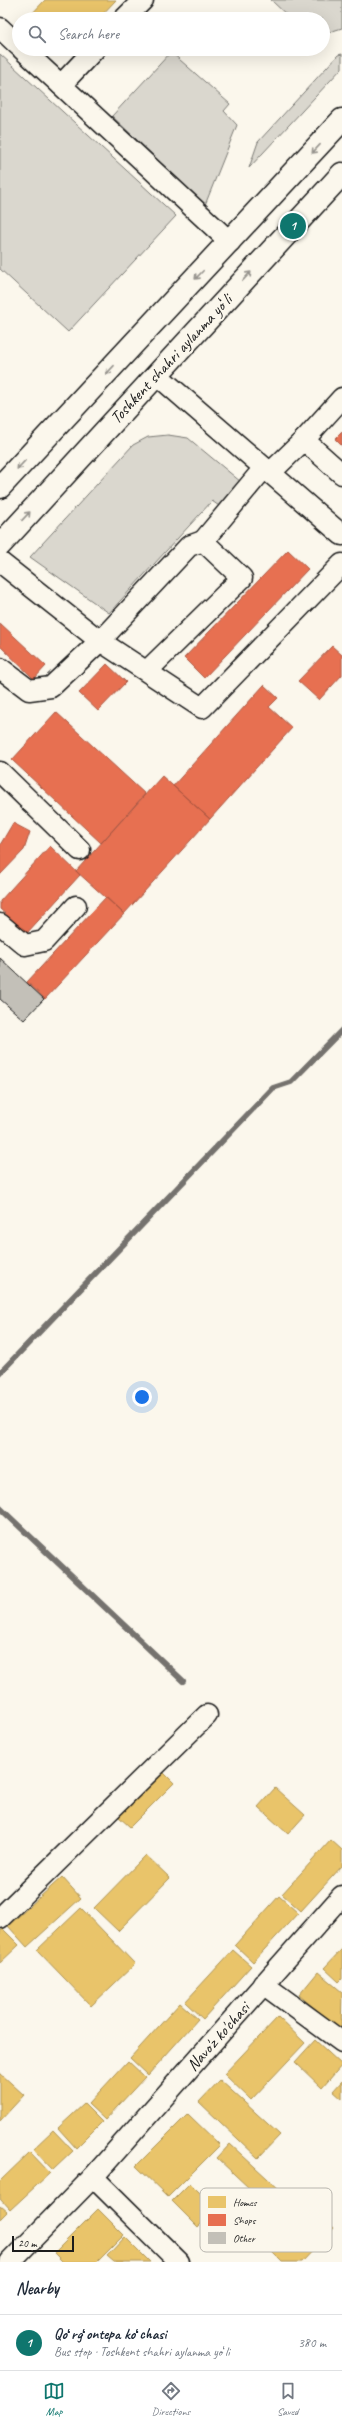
<!DOCTYPE html>
<html lang="en">
<head>
<meta charset="utf-8">
<style>
	:root { --surface:#fff; --page:#f2f2f3; --text:#1f2937; --muted:#747a83; --line:#e0e1e3; --accent:#0f766e }
	body { margin:0; font-family:Caveat,sans-serif; background:var(--page); color:var(--text) }
	.scale { position:absolute; left:12px; bottom:10px; width:62px; box-sizing:border-box; padding-left:4px; border:2px solid #1c1c1c; border-top:0; font-size:11px; line-height:14px; white-space:nowrap; color:#1c1c1c; -webkit-text-stroke:3px #fbf7ec; paint-order:stroke }
	.you { position:absolute; left:142px; top:1397px; width:14px; height:14px; margin:-10px; border:3px solid #fff; border-radius:50%; background:#1a73e8; box-shadow:0 0 0 6px #1a73e833 }
	.badge { display:grid; place-items:center; width:26px; height:26px; border-radius:50%; background:var(--accent); color:#fff; font-size:13px; font-weight:700 }
	.pin { position:absolute; translate:-50% -50%; border:2px solid #fff; box-shadow:0 1px 4px #0006 }
	.list { margin:0; padding:0; list-style:none }
	h2 { display:flex; justify-content:space-between; align-items:center; height:52px; margin:0; padding:0 16px; font-size:17px }
	h2 small { font-size:13px; font-weight:400; color:var(--muted) }
	.list li { display:grid; grid-template-columns:26px 1fr auto; gap:12px; align-items:center; box-sizing:border-box; height:56px; padding:0 16px; border-top:1px solid var(--line) }
	.list b { display:block; font-size:15px; white-space:nowrap }
	.list p { margin:0; font-size:13px; white-space:nowrap; color:var(--muted) }
	.list em { font-size:13px; font-style:normal; color:var(--muted) }
	.icon { flex:none; width:22px; height:22px; fill:none; stroke:currentColor; stroke-width:2; stroke-linecap:round; stroke-linejoin:round }
	.map { position:relative; flex:none; width:342px; height:2262px; overflow:hidden }
	.search { position:absolute; background:var(--surface); box-shadow:0 4px 16px #0002; left:12px; right:12px; top:12px; height:44px; display:flex; align-items:center; gap:10px; box-sizing:border-box; padding:0 14px; border-radius:22px; color:var(--muted); font-size:15px }
	.sheet { height:108px; background:var(--surface) }
	nav { display:flex; justify-content:space-around; align-items:center; box-sizing:border-box; height:56px; border-top:1px solid var(--line); background:var(--surface); font-size:11px; color:var(--muted) }
	nav a { display:grid; justify-items:center; gap:2px }
	nav .on { color:var(--accent) }
	.map>svg:first-child { display:block }
	.green { fill:#dad7ce; stroke:#7b7a75 }
	.homes { fill:#e9c46a; stroke:#ac9253 }
	.shops { fill:#e76f51; stroke:#aa5641 }
	.lines { fill:none; stroke-linecap:round; stroke-linejoin:round }
	.stream { stroke:#74726e; stroke-width:6 }
	.building { fill:#c3c0b8; stroke:#1c1c1c }
	.minor-casing { stroke:#1c1c1c; stroke-width:23 }
	.highway-casing { stroke:#1c1c1c; stroke-width:25 }
	.minor { stroke:#fbf7ec; stroke-width:20 }
	.highway { stroke:#fbf7ec; stroke-width:22 }
	.oneway { stroke:#97948e }
	.labels { text-anchor:middle; dominant-baseline:central; stroke-width:4; stroke-linejoin:round; paint-order:stroke }
	.street-label { font-size:17px; fill:#1c1c1c; stroke:#fbf7ec }
	.key { fill:#fbf7ec; stroke:#b8b5ae; stroke-width:1 }
	.key-label { font-size:11px; fill:#1c1c1c }
</style>
</head>
<body>
<div class="map">
<svg width="342" height="2262" viewBox="0 0 342 2262">
	<rect width="100%" height="100%" fill="#fbf7ec"/>
	<filter id="ink" filterUnits="userSpaceOnUse"><feTurbulence type="fractalNoise" baseFrequency=".025" numOctaves="2"/><feDisplacementMap in="SourceGraphic" scale="8" xChannelSelector="R" yChannelSelector="G"/><feConvolveMatrix kernelMatrix="1 2 1 2 8 2 1 2 1" color-interpolation-filters="sRGB"/></filter>
	<g filter="url(#ink)">
		<!-- green -->
		<path class="green" d="M271,0H342V28L323,34V19H291Z
			M171,52L230,104L224,111L237,125L205,205L112,116Z
			M0,54L176,216L68,332L0,269Z
			M342,54V68L249,168L258,142L338,55Z
			M168,435L188,438L241,482L222,508L212,501L109,613L30,557L133,445L148,437Z"/>
		<!-- homes -->
		<path class="homes" d="M45,0H116L98,19H27Z
			M59,49H69L65,54Z
			M163,1772L174,1783L130,1827L118,1816Z
			M275,1788L305,1815L288,1834L258,1807Z
			M331,1840L342,1850V1866L301,1911L282,1894Z
			M146,1855L170,1878L118,1931L94,1908Z
			M62,1877L81,1898L27,1947L8,1926Z
			M279,1896L298,1913L253,1962L235,1945Z
			M81,1908L135,1964L91,2006L37,1950Z
			M3,1929L19,1945L0,1963V1932Z
			M342,1949V1979L339,1982L324,1968Z
			M233,1950L251,1966L203,2019L185,2002Z
			M318,1972L342,1992L341,2031L299,1995Z
			M180,2003L198,2019L148,2075L130,2058Z
			M278,2017L305,2043L251,2100L224,2074Z
			M315,2040L342,2065L322,2088L295,2062Z
			M128,2061L145,2077L105,2120L88,2104Z
			M0,2073L24,2095L0,2121Z
			M220,2080L280,2135L258,2158L199,2102Z
			M342,2081V2099L333,2091Z
			M84,2104L102,2122L76,2148L58,2128Z
			M188,2114L220,2145L168,2197L136,2166Z
			M53,2130L73,2151L53,2170L33,2149Z
			M230,2144L280,2190L267,2205L217,2158Z
			M30,2152L50,2173L10,2210L0,2199V2181Z
			M190,2183L216,2209L198,2227L172,2201Z
			M0,2206L7,2212L0,2219Z
			M313,2208L334,2228L302,2262H282L272,2252Z
			M98,2209L124,2235L97,2262H63L54,2253Z
			M125,2237L150,2262H114L107,2256Z"/>
		<!-- shops -->
		<path class="shops" d="M342,432V446L335,439Z
			M288,550L308,569L204,678L184,658Z
			M0,623L46,666L34,679L0,646Z
			M332,646L342,655V675L319,700L298,681Z
			M107,664L126,682L98,711L79,693Z
			M264,685L278,698L269,707L292,728L210,819L173,786Z
			M56,712L145,794L101,843L12,760Z
			M162,776L210,819L124,914L76,871Z
			M13,823L30,832L24,850L0,875V845Z
			M50,846L80,875L27,933L0,909V901Z
			M106,897L124,914L45,999L27,982Z"/>
		<g class="lines">
			<!-- stream -->
			<path class="stream" d="M0,1373L273,1088L291,1082L342,1030
				M0,1508L183,1681"/>
		</g>
		<!-- building -->
		<path class="building" d="M0,958L44,999L24,1020L0,999Z"/>
		<g class="lines">
			<defs>
				<g id="minor">
					<path d="M124,19L143,0"/>
					<path d="M0,28L19,46"/>
					<path d="M22,49L61,85L95,49"/>
					<path d="M61,85L230,242"/>
					<path d="M157,375L342,535"/>
					<path d="M304,440L342,474"/>
					<path d="M270,473L304,440L342,398"/>
					<path d="M203,541L264,468"/>
					<path d="M0,562L100,641L202,708L342,564"/>
					<path d="M0,668L29,690L51,687L100,641L189,546L203,541L242,578L147,671"/>
					<path d="M0,772L80,850"/>
					<path d="M0,924L25,945L44,941L76,906"/>
					<path d="M0,1918L207,1715"/>
					<path d="M263,1984L342,2042"/>
					<path d="M10,2262L93,2177"/>
					<path id="s1" d="M179,2262L93,2177L342,1896"/>
				</g>
				<path id="highway" d="M0,487L342,120
					M0,545L342,174"/>
			</defs>
			<!-- minor casing -->
			<use href="#minor" class="minor-casing"/>
			<!-- highway casing -->
			<use href="#highway" class="highway-casing"/>
			<!-- minor -->
			<use href="#minor" class="minor"/>
			<!-- highway -->
			<use href="#highway" class="highway"/>
		</g>
		<!-- one-way arrows -->
		<defs><path id="oneway-shaft" d="M-6 0H5M1.5-3L5.5 0L1.5 3" fill="none" stroke-width="1.6" stroke-linecap="round" stroke-linejoin="round"/></defs>
		<g class="oneway">
			<use href="#oneway-shaft" transform="translate(316 149) rotate(133)"/>
			<use href="#oneway-shaft" transform="translate(199 275) rotate(134)"/>
			<use href="#oneway-shaft" transform="translate(247 276) rotate(-47)"/>
			<use href="#oneway-shaft" transform="translate(110 370) rotate(133)"/>
			<use href="#oneway-shaft" transform="translate(21 465) rotate(133)"/>
			<use href="#oneway-shaft" transform="translate(26 516) rotate(-47)"/>
		</g>
	</g>
	<g class="labels">
		<!-- street labels -->
		<g class="street-label">
			<text transform="translate(171 359) rotate(-47)">Toshkent shahri aylanma yoʻli</text>
			<text stroke="none"><textPath href="#s1" startOffset="309">Navo'z ko'chasi</textPath></text>
		</g>
	</g>
	<!-- legend -->
	<rect x="200" y="2188" width="132" height="64" rx="6" class="key"/>
	<rect x="208" y="2196" width="18" height="12" fill="#e9c46a"/>
	<rect x="208" y="2214" width="18" height="12" fill="#e76f51"/>
	<rect x="208" y="2232" width="18" height="12" fill="#c3c0b8"/>
	<g class="key-label">
		<text x="233" y="2206">Homes</text>
		<text x="233" y="2224">Shops</text>
		<text x="233" y="2242">Other</text>
	</g>
</svg>
<div class="scale">20 m</div>
<div class="you"></div>
<div class="pin badge" style="left:293px;top:226px">1</div>
<div class="search"><svg class="icon" aria-label="search" viewBox="0 0 24 24"><circle cx="10" cy="10" r="6"/><path d="M15 15l6 6"/></svg>Search here</div>
</div>
<section class="sheet">
<h2>Nearby<small></small></h2>
<ul class="list">
<li><span class="badge">1</span><div><b>Qoʻrgʻontepa koʻchasi</b><p>Bus stop · Toshkent shahri aylanma yoʻli</p></div><em>380 m</em></li>
</ul>
</section>
<nav>
<a class="on"><svg class="icon" aria-label="map" viewBox="0 0 24 24"><path d="M3 6l6-2 6 2 6-2v14l-6 2-6-2-6 2zM9 4v14M15 6v14"/></svg>Map</a>
<a><svg class="icon" aria-label="directions" viewBox="0 0 24 24"><path d="M12 3l9 9-9 9-9-9zM9 14v-3h6M13 9l2 2-2 2"/></svg>Directions</a>
<a><svg class="icon" aria-label="saved" viewBox="0 0 24 24"><path d="M7 4h10v16l-5-4-5 4z"/></svg>Saved</a>
</nav>
</body>
</html>
